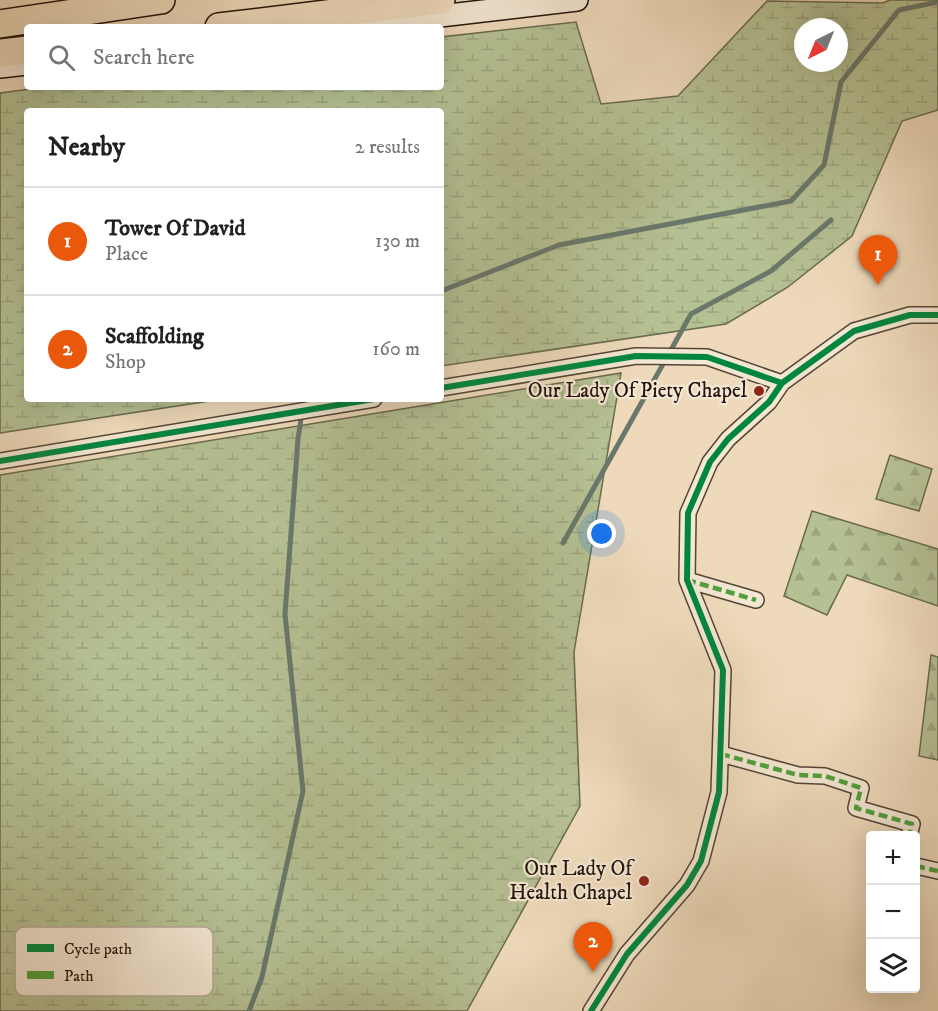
<!DOCTYPE html>
<html lang="en">
<head>
<meta charset="utf-8">
<style>
	:root { --surface:#fff; --page:#f2f2f2; --text:#202124; --muted:#757577; --line:#e0e0e0; --accent:#ea580c }
	body { margin:0; font-family:"IM FELL DW Pica",serif; background:var(--page); color:var(--text) }
	.controls { position:absolute; right:18px; bottom:18px; display:grid; overflow:hidden; border-radius:6px; box-shadow:0 6px 24px #0002 }
	.controls button { width:54px; height:54px; display:grid; place-items:center; padding:0; border:0; border-bottom:2px solid var(--line); background:var(--surface); color:var(--text); font:30px sans-serif }
	.compass { position:absolute; left:794px; top:18px; width:54px; height:54px; border-radius:50%; background:var(--surface); box-shadow:0 6px 24px #0002; rotate:223deg }
	.you { position:absolute; left:602px; top:534px; width:21px; height:21px; margin:-15px; border:4px solid #fff; border-radius:50%; background:#1a73e8; box-shadow:0 0 0 9px #1a73e833 }
	.badge { display:grid; place-items:center; width:39px; height:39px; border-radius:50%; background:var(--accent); color:#fff; font-size:20px; font-weight:700 }
	.pin { position:absolute; translate:-50% -50px; filter:drop-shadow(0 2px 3px #0008) }
	.pin::after { content:''; position:absolute; top:32px; width:21px; height:18px; background:inherit; clip-path:polygon(0 0,100% 0,50% 100%) }
	.list { margin:0; padding:0; list-style:none }
	h2 { display:flex; justify-content:space-between; align-items:center; height:78px; margin:0; padding:0 24px; font-size:26px }
	h2 small { font-size:20px; font-weight:400; color:var(--muted) }
	.list li { display:grid; grid-template-columns:39px 1fr auto; gap:18px; align-items:center; box-sizing:border-box; height:108px; padding:0 24px; border-top:2px solid var(--line) }
	.list b { display:block; font-size:22px; white-space:nowrap }
	.list p { margin:0; font-size:20px; white-space:nowrap; color:var(--muted) }
	.list em { font-size:20px; font-style:normal; color:var(--muted) }
	.icon { flex:none; width:33px; height:33px; fill:none; stroke:currentColor; stroke-width:2; stroke-linecap:round; stroke-linejoin:round }
	.map { position:relative; flex:none; width:938px; height:1011px; overflow:hidden }
	.search { position:absolute; background:var(--surface); box-shadow:0 6px 24px #0002; left:24px; top:24px; width:420px; height:66px; display:flex; align-items:center; gap:15px; box-sizing:border-box; padding:0 21px; border-radius:6px; color:var(--muted); font-size:22px }
	.panel { position:absolute; background:var(--surface); box-shadow:0 6px 24px #0002; left:24px; top:108px; width:420px; height:294px; border-radius:6px }
	.map>svg:first-child { display:block }
	.forest { fill:url(#forest-firs); stroke:#6a6a4e; stroke-width:1.5 }
	.wetland { fill:url(#wetland-marsh); stroke:#6a6a4e; stroke-width:1.5; fill-rule:evenodd }
	.lines { fill:none; stroke-linecap:round; stroke-linejoin:round }
	.stream { stroke:#69786b; stroke-width:5 }
	.street-casing { stroke:#544536; stroke-width:18 }
	.secondary-casing { stroke:#20130a; stroke-width:24 }
	.highway-casing { stroke:#20130a; stroke-width:30 }
	.street { stroke:#f4e7d3; stroke-width:15 }
	.secondary { stroke:#f4e7d3; stroke-width:21 }
	.highway { stroke:#eedabb; stroke-width:27 }
	.quiet { stroke:#50a03e; stroke-width:4.5; stroke-dasharray:9 4.5; stroke-linecap:butt }
	.cycleway-casing { stroke:#f4e7d3; stroke-width:10 }
	.cycleway { stroke:#00873e; stroke-width:6 }
	.poi-dot { fill:#8f2418; stroke:#f4e7d3; stroke-width:2 }
	.labels { text-anchor:middle; dominant-baseline:central; stroke-width:4.5; stroke-linejoin:round; paint-order:stroke }
	.poi-label { font-size:21px; fill:#20130a; stroke:#f4e7d3; text-anchor:end }
	.key { fill:#f4e7d3; stroke:#b4a797; stroke-width:1.5 }
	.key-label { font-size:16px; fill:#20130a }
</style>
</head>
<body>
<div class="map">
<svg width="938" height="1011" viewBox="0 0 938 1011">
	<defs>
		<pattern id="forest-firs" width="22" height="20" patternUnits="userSpaceOnUse" patternTransform="scale(1.5)"><rect width="22" height="20" fill="#b5c093"/><path d="M5 1l3.5 6h-7zM16 11l3.5 6h-7z" fill="#9ba47d"/></pattern>
		<pattern id="wetland-marsh" width="20" height="14" patternUnits="userSpaceOnUse" patternTransform="scale(1.5)"><rect width="20" height="14" fill="#b5c093"/><path d="M1 5h8M5 5V1M11 12h8M15 12V8" fill="none" stroke="#9ba47d"/></pattern>
	</defs>
	<rect width="100%" height="100%" fill="#eedabb"/>
	<filter id="stains"><feTurbulence type="fractalNoise" baseFrequency=".00333" numOctaves="4"/><feColorMatrix values="0 0 0 0 .2 0 0 0 0 .09 0 0 0 0 .02 0 0 0 .5 -.17"/></filter>
	<radialGradient id="worn" r=".72"><stop offset=".6" stop-color="#630" stop-opacity="0"/><stop offset="1" stop-color="#630" stop-opacity=".3"/></radialGradient>
	<!-- forest -->
	<path class="forest" d="M890,455L932,469L919,511L876,499Z
		M812,511L938,549V606L847,575L827,615L784,596Z
		M931,655L938,657V760L919,756Z"/>
	<!-- wetland -->
	<path class="wetland" d="M890,0H938V110L902,121L852,236L788,287L726,324L441,366V111H27V399H223L0,433V93L46,87H441V37L576,22L601,104L678,96L767,1L883,3ZM803,27H839V63H803Z
		M621,373L574,652L580,806L467,1011H0V475Z"/>
	<g class="lines">
		<!-- stream -->
		<path class="stream" d="M441,291L559,245L791,201L824,165L841,82L899,10L938,2
			M563,543L691,314L771,271L831,220
			M249,1011L262,977L303,791L285,614L298,439L304,399"/>
		<defs>
			<path id="street" d="M441,388L636,356L707,357L782,383
				M0,461L374,399
				M687,580L756,600
				M721,754L798,775L825,776L861,788L856,808L912,824L909,836
				M916,866L938,871
				M591,1011L627,954L687,885L701,861L719,792L723,670L687,580L688,513L710,462L728,439L769,402L782,383L854,331L910,315H938"/>
			<path id="secondary" d="M346,27L577,0
				M0,67L27,64"/>
			<path id="highway" d="M0,24L161,0
				M219,27L441,0
				M0,53L27,50"/>
		</defs>
		<!-- street casing -->
		<use href="#street" class="street-casing"/>
		<!-- secondary casing -->
		<use href="#secondary" class="secondary-casing"/>
		<!-- highway casing -->
		<use href="#highway" class="highway-casing"/>
		<!-- street -->
		<use href="#street" class="street"/>
		<!-- secondary -->
		<use href="#secondary" class="secondary"/>
		<!-- highway -->
		<use href="#highway" class="highway"/>
		<!-- quiet -->
		<path class="quiet" d="M687,580L756,600
			M721,754L798,775L825,776L861,788L856,808L912,824L909,836
			M916,866L938,871"/>
		<defs>
			<path id="cycleway" d="M441,388L636,356L707,357L782,383
				M0,461L374,399
				M591,1011L627,954L687,885L701,861L719,792L723,670L687,580L688,513L710,462L728,439L769,402L782,383L854,331L910,315H938"/>
		</defs>
		<!-- cycleway casing -->
		<use href="#cycleway" class="cycleway-casing"/>
		<!-- cycleway -->
		<use href="#cycleway" class="cycleway"/>
	</g>
	<!-- markers -->
	<g class="poi-dot">
		<circle cx="759" cy="391" r="6"/>
		<circle cx="644" cy="881" r="6"/>
	</g>
	<g class="labels">
		<!-- poi labels -->
		<g class="poi-label">
			<text x="747" y="391">Our Lady Of Piety Chapel</text>
			<text x="632" y="869">Our Lady Of<tspan x="632" dy="24">Health Chapel</tspan></text>
		</g>
	</g>
	<!-- legend -->
	<rect x="15" y="927" width="198" height="69" rx="9" class="key"/>
	<rect x="27" y="944" width="27" height="8" fill="#00873e"/>
	<rect x="27" y="971" width="27" height="8" fill="#50a03e"/>
	<g class="key-label">
		<text x="64" y="954">Cycle path</text>
		<text x="64" y="981">Path</text>
	</g>
	<rect width="100%" height="100%" filter="url(#stains)"/>
	<rect width="100%" height="100%" fill="url(#worn)"/>
</svg>
<div class="controls">
<button>+</button>
<button>−</button>
<button><svg class="icon" aria-label="layers" viewBox="0 0 24 24"><path d="M12 4l9 5-9 5-9-5zM3 14l9 5 9-5"/></svg></button>
</div>
<svg class="compass" viewBox="-18 -18 36 36"><path d="M0-13l5 13h-10z" fill="#e53935"/><path d="M0 13l5-13h-10z" fill="#757577"/></svg>
<div class="you"></div>
<div class="pin badge" style="left:878px;top:285px">1</div>
<div class="pin badge" style="left:593px;top:972px">2</div>
<div class="search"><svg class="icon" aria-label="search" viewBox="0 0 24 24"><circle cx="10" cy="10" r="6"/><path d="M15 15l6 6"/></svg>Search here</div>
<section class="panel">
<h2>Nearby<small>2 results</small></h2>
<ul class="list">
<li><span class="badge">1</span><div><b>Tower Of David</b><p>Place</p></div><em>130 m</em></li>
<li><span class="badge">2</span><div><b>Scaffolding</b><p>Shop</p></div><em>160 m</em></li>
</ul>
</section>
</div>
</body>
</html>
